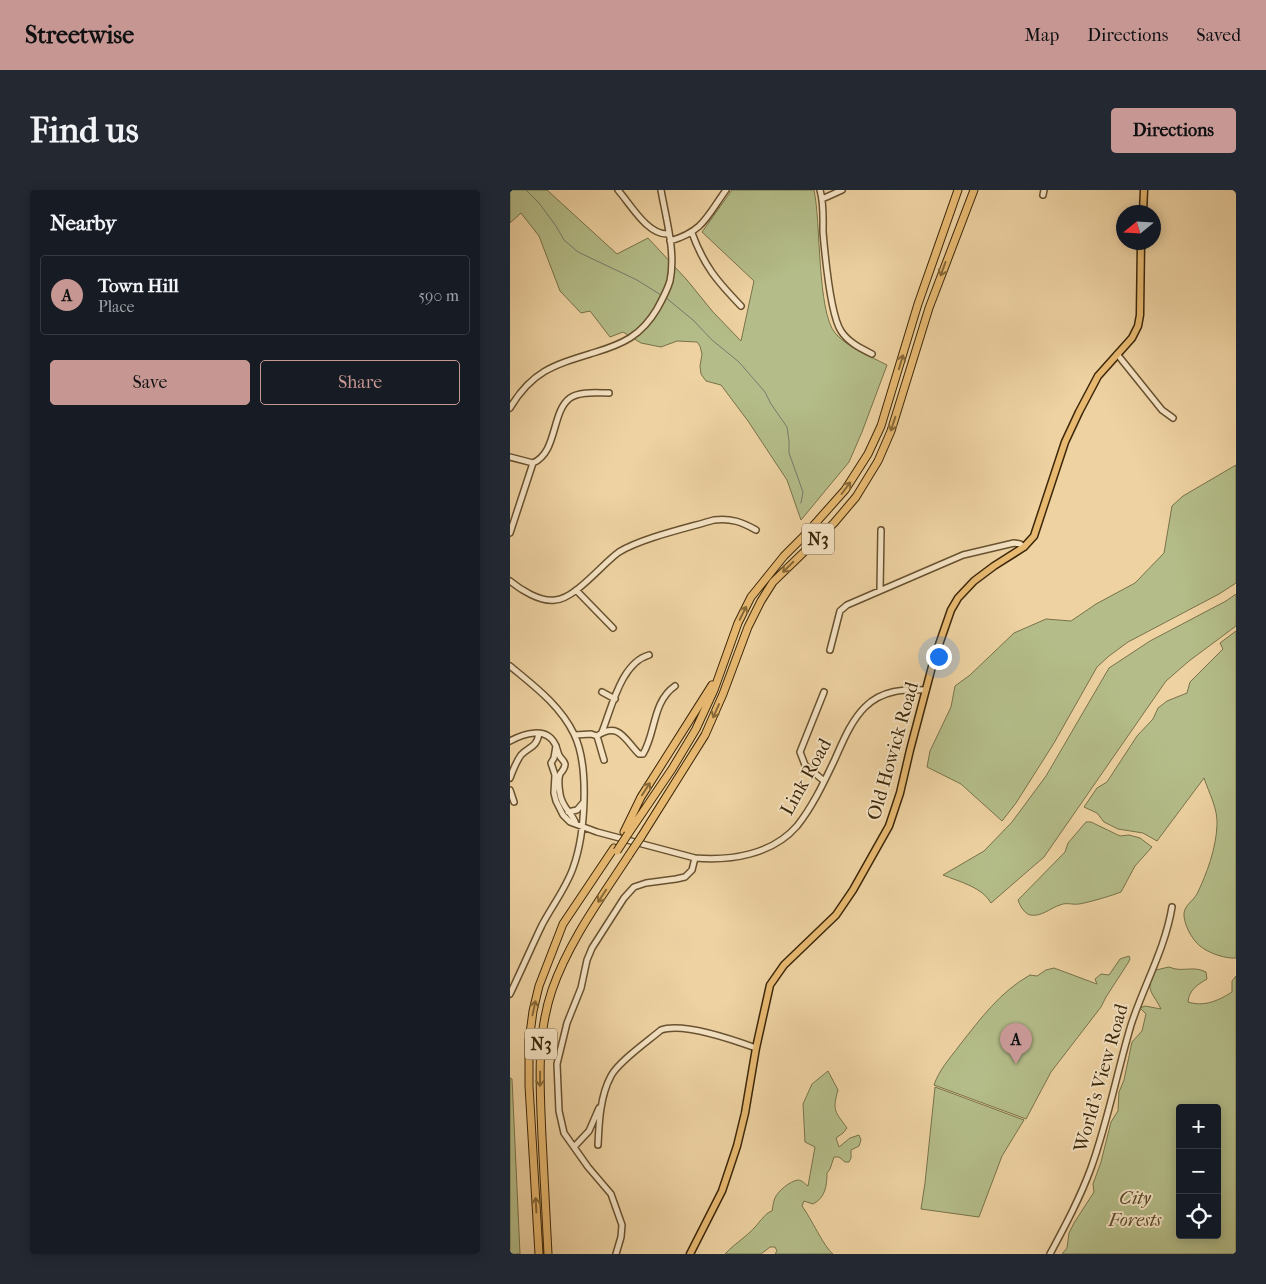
<!DOCTYPE html>
<html lang="en">
<head>
<meta charset="utf-8">
<style>
	:root { --surface:#171b24; --page:#242831; --text:#f1f3f6; --muted:#9ea1a6; --line:#363941; --accent:#c59692 }
	body { margin:0; font-family:"IM FELL French Canon",serif; background:var(--page); color:var(--text) }
	.controls { position:absolute; right:15px; bottom:15px; display:grid; overflow:hidden; border-radius:5px; box-shadow:0 2px 12px #0003 }
	.controls button { width:45px; height:45px; display:grid; place-items:center; padding:0; border:0; border-bottom:1px solid var(--line); background:var(--surface); color:var(--text); font:25px sans-serif }
	.compass { position:absolute; left:606px; top:15px; width:45px; height:45px; border-radius:50%; background:var(--surface); box-shadow:0 2px 12px #0003; rotate:252deg }
	.you { position:absolute; left:428px; top:466px; width:18px; height:18px; margin:-12px; border:4px solid #fff; border-radius:50%; background:#1a73e8; box-shadow:0 0 0 8px #1a73e833 }
	.badge { display:grid; place-items:center; width:32px; height:32px; border-radius:50%; background:var(--accent); color:#111; font-size:16px; font-weight:700 }
	.pin { position:absolute; translate:-50% -41px; filter:drop-shadow(0 1px 2px #0008) }
	.pin::after { content:''; position:absolute; top:26px; width:18px; height:15px; background:inherit; clip-path:polygon(0 0,100% 0,50% 100%) }
	.list { margin:0; padding:0; list-style:none }
	h2 { display:flex; justify-content:space-between; align-items:center; height:65px; margin:0; padding:0 20px; font-size:21px }
	h2 small { font-size:16px; font-weight:400; color:var(--muted) }
	.list li { display:grid; grid-template-columns:32px 1fr auto; gap:15px; align-items:center; box-sizing:border-box; height:80px; margin:0 10px 10px; padding:0 10px; border:1px solid var(--line); border-radius:5px }
	.list b { display:block; font-size:19px; white-space:nowrap }
	.list p { margin:0; font-size:16px; white-space:nowrap; color:var(--muted) }
	.list em { font-size:16px; font-style:normal; color:var(--muted) }
	.actions { display:flex; gap:10px; padding:15px 20px }
	.actions a { flex:1; padding:11px 0; border:1px solid var(--accent); border-radius:5px; text-align:center; font-size:18px; color:var(--accent) }
	.actions .main { background:var(--accent); color:#111 }
	.icon { flex:none; width:28px; height:28px; fill:none; stroke:currentColor; stroke-width:2; stroke-linecap:round; stroke-linejoin:round }
	.map { position:relative; flex:none; width:726px; height:1064px; overflow:hidden; border-radius:5px }
	header { display:flex; align-items:center; gap:30px; box-sizing:border-box; height:70px; padding:0 25px; background:var(--accent); color:#111 }
	header strong { font-size:24px }
	nav { display:flex; gap:28px; margin-inline-start:auto; font-size:18px }
	.intro { display:flex; align-items:center; justify-content:space-between; box-sizing:border-box; height:120px; padding:0 30px }
	h1 { margin:0; font-size:35px }
	.button { padding:12px 22px; border-radius:5px; background:var(--accent); color:#111; font-size:18px; font-weight:700 }
	main { display:flex; gap:30px; padding:0 30px }
	aside { flex:1; background:var(--surface); border-radius:5px; box-shadow:0 2px 12px #0003 }
	.map>svg:first-child { display:block }
	.green { fill:#b4bd89; stroke:#78724a; fill-rule:evenodd }
	.lines { fill:none; stroke-linecap:round; stroke-linejoin:round }
	.stream { stroke:#757c6d; stroke-width:1 }
	.minor-casing { stroke:#685230; stroke-width:8 }
	.major-casing { stroke:#3b270a; stroke-width:9 }
	.highway-casing { stroke:#3b270a; stroke-width:9 }
	.minor { stroke:#f4e2c3; stroke-width:5 }
	.major { stroke:#e7b971; stroke-width:6 }
	.highway { stroke:#e7b971; stroke-width:7 }
	.highway-bridge-casing { stroke:#3b270a; stroke-width:9; stroke-linecap:butt }
	.highway-bridge { stroke:#e7b971; stroke-width:7 }
	.oneway { stroke:#886938 }
	.labels { text-anchor:middle; dominant-baseline:central; stroke-width:4; stroke-linejoin:round; paint-order:stroke }
	.shield { fill:#f4e2c3; stroke:#725f42; stroke-width:1 }
	.shield-label { font-size:18px; font-weight:bold; fill:#3b270a }
	.street-label { font-size:19px; fill:#3b270a; stroke:#f4e2c3 }
	.park-label { font-size:19px; font-style:italic; fill:#594c2a; stroke:#f4e2c3 }
</style>
</head>
<body>
<header>
<strong>Streetwise</strong>
<nav><a>Map</a><a>Directions</a><a>Saved</a></nav>
</header>
<div class="intro"><h1>Find us</h1><a class="button">Directions</a></div>
<main>
<aside>
<h2>Nearby<small></small></h2>
<ul class="list">
<li><span class="badge">A</span><div><b>Town Hill</b><p>Place</p></div><em>590 m</em></li>
</ul>
<div class="actions"><a class="main">Save</a><a>Share</a></div>
</aside>
<div class="map">
<svg width="726" height="1064" viewBox="0 0 726 1064">
	<rect width="100%" height="100%" fill="#eed2a2"/>
	<filter id="stains"><feTurbulence type="fractalNoise" baseFrequency=".004" numOctaves="4"/><feColorMatrix values="0 0 0 0 .2 0 0 0 0 .09 0 0 0 0 .02 0 0 0 .5 -.17"/></filter>
	<radialGradient id="worn" r=".72"><stop offset=".6" stop-color="#630" stop-opacity="0"/><stop offset="1" stop-color="#630" stop-opacity=".3"/></radialGradient>
	<!-- green -->
	<path class="green" d="M0,0H37L107,64L138,48L177,90L203,122L231,151L244,91L192,42L222,0H304C311,32 307,121 325,143C338,158 360,166 377,175L352,242L339,272L291,330L277,290L238,231L211,195L196,191L191,184L190,176L192,164L190,156L187,152L167,151L151,157L131,153L113,142L100,147L80,121L71,123L50,101L29,46L11,23L0,33Z
		M726,275V393L709,404L618,452L599,466L587,477L544,553L506,613L492,631L451,594L417,577L420,561L441,517L445,496L460,485L504,443L536,429L561,431L586,414L625,393L654,363L662,316L673,306Z
		M726,404V436L679,471L656,491L534,667L481,713C472,697 450,692 433,685L474,661L502,632L536,586L599,478L640,451L716,411Z
		M726,441V768C716,769 698,763 690,756C682,750 673,733 674,723C675,715 683,711 687,704C697,683 706,659 707,635C708,619 699,603 694,588L647,651L633,643L608,639L594,632L587,623L574,617L587,598L597,592L627,546L643,529L648,518L657,511L677,503L680,492L713,459L710,453Z
		M576,632H581L610,646L619,645L630,648L642,657L625,676L611,702C604,705 577,713 569,714C562,715 557,712 550,715C540,718 532,727 520,725C514,723 510,716 508,710L555,662L558,653Z
		M619,766L620,769L618,773L596,807L591,817L541,882L516,929L424,895C429,880 440,868 449,856C471,828 490,802 520,785L527,786L536,780L544,778L587,794L585,789L591,784L599,785L610,769Z
		M659,777C673,783 682,775 696,782L697,789C687,795 679,800 678,812C694,817 708,811 722,802V791L726,786V1064H552L557,1058L559,1043L564,1033L584,1002L583,994L591,972L601,932L608,921L609,902L614,890L622,852L632,841L636,824L630,818L635,816L651,819C642,801 634,800 646,780ZM670,918H707V1045H670Z
		M318,881L328,900C322,921 325,921 337,938L333,943L326,948L329,957L340,948L349,945L351,950L349,956L341,960V968L339,972H335L329,967H324L320,979L317,983C317,996 315,1008 303,1014L294,1011L292,1016C301,1028 314,1057 323,1064H265L267,1061L265,1057H260L251,1064H215C226,1052 240,1045 250,1031C254,1027 256,1023 262,1021C263,1017 263,1012 265,1008C268,1001 280,991 288,990C292,990 295,994 298,996L305,957L295,952L293,914L302,894Z
		M0,888L2,889L10,1064H0Z
		M425,897L514,930L492,966L469,1027L411,1019L415,993Z"/>
	<g class="lines">
		<!-- stream -->
		<path class="stream" d="M16,0L29,13L46,36L54,50L68,62L127,90L151,105
			M155,107L183,130L202,150L229,172L255,202L261,214L277,237L279,251V263L293,302L291,313"/>
		<defs>
			<path id="minor" d="M108,0C121,15 138,46 159,44
				M310,0C314,14 313,28 313,42C315,65 320,124 331,141C338,152 350,158 362,164
				M533,5L534,0
				M312,9L332,0
				M182,43C194,76 207,91 231,116
				M160,51C194,41 197,26 216,0
				M607,164L652,220L663,228
				M0,218C22,181 44,175 83,163C113,154 131,146 147,119C152,110 157,101 160,91C166,62 156,29 151,0
				M0,267L23,273C48,262 41,222 60,208C70,201 87,203 99,203
				M0,343L23,273
				M0,391C11,400 30,412 45,410C65,409 92,374 109,362C132,348 177,338 204,330C221,328 232,332 246,340
				M66,400L103,438
				M370,400L371,340
				M320,460L330,421L337,415L453,365L504,353L510,354L514,357
				M0,476C24,496 50,515 64,544C80,577 75,645 63,678C56,698 42,716 32,735C21,758 11,781 0,804
				M92,502L105,509
				M92,542C102,517 111,473 139,465
				M65,545L81,544L87,546L94,570
				M87,546C109,531 115,550 129,564H133C146,543 142,512 165,496
				M0,551C13,544 36,536 45,554C47,557 47,561 49,565C50,568 54,570 55,574C55,579 52,581 50,584C48,589 49,598 50,604C52,618 62,622 66,634
				M46,556L44,568L41,573L45,585L44,603L46,611L53,625L60,632L87,642L185,668C220,671 262,665 287,636C303,616 314,592 325,569C333,551 341,531 355,517C372,500 394,499 416,500
				M0,588C3,580 6,572 11,565C20,556 26,558 29,544
				M314,591L295,575L290,562L314,502
				M0,600L4,612
				M58,622L67,620L73,613
				M88,955C89,933 90,906 101,886C108,872 138,851 151,840C172,832 224,850 246,858
				M64,957L79,941L89,918
				M106,1064L111,1047L112,1035L101,1004L78,977L54,943L49,921L47,874L57,833L71,798L77,770L82,758L114,708L124,697L136,693L166,689L175,687L182,680L185,668
				M540,1064C555,1036 570,1008 581,978C598,931 607,882 621,835C634,795 655,759 662,717"/>
			<path id="major" d="M633,22L634,0
				M180,1064L212,1001L227,956L235,923L246,858L260,795L274,775L326,725L343,700L379,636L390,603L400,560L424,469L441,420L448,408L464,391L484,376L514,357L524,346L555,252L569,222L588,186L622,148L628,136L630,125L631,52"/>
			<path id="highway" d="M114,642L131,607L202,495
				M118,644L162,579L186,539L204,500L228,433L241,407L274,366L295,345L335,300L358,264L371,236L408,114L448,0
				M131,647L195,545L213,504L238,437L251,411L263,392L324,333L346,307L368,271L381,241L419,118L464,0
				M29,1064L19,896V851L23,821L29,796L53,734L104,658
				M38,1064C36,1025 34,986 32,947C30,897 26,847 42,800C59,751 91,708 119,665"/>
		</defs>
		<!-- minor casing -->
		<use href="#minor" class="minor-casing"/>
		<!-- major casing -->
		<use href="#major" class="major-casing"/>
		<!-- highway casing -->
		<use href="#highway" class="highway-casing"/>
		<!-- minor -->
		<use href="#minor" class="minor"/>
		<!-- major -->
		<use href="#major" class="major"/>
		<!-- highway -->
		<use href="#highway" class="highway"/>
		<defs>
			<path id="highway-bridge" d="M107,661L118,644
				M119,665L131,647"/>
		</defs>
		<!-- highway-bridge casing -->
		<use href="#highway-bridge" class="highway-bridge-casing"/>
		<!-- highway-bridge -->
		<use href="#highway-bridge" class="highway-bridge"/>
	</g>
	<!-- one-way arrows -->
	<defs><path id="oneway-shaft" d="M-6 0H5M1.5-3L5.5 0L1.5 3" fill="none" stroke-width="1.6" stroke-linecap="round" stroke-linejoin="round" transform="scale(1.25)"/></defs>
	<g class="oneway">
		<use href="#oneway-shaft" transform="translate(433 79) rotate(110)"/>
		<use href="#oneway-shaft" transform="translate(391 172) rotate(-73)"/>
		<use href="#oneway-shaft" transform="translate(383 234) rotate(108)"/>
		<use href="#oneway-shaft" transform="translate(336 298) rotate(-53)"/>
		<use href="#oneway-shaft" transform="translate(278 377) rotate(135)"/>
		<use href="#oneway-shaft" transform="translate(233 423) rotate(-64)"/>
		<use href="#oneway-shaft" transform="translate(206 521) rotate(114)"/>
		<use href="#oneway-shaft" transform="translate(136 599) rotate(-57)"/>
		<use href="#oneway-shaft" transform="translate(92 706) rotate(123)"/>
		<use href="#oneway-shaft" transform="translate(24 818) rotate(-78)"/>
		<use href="#oneway-shaft" transform="translate(30 889) rotate(91)"/>
		<use href="#oneway-shaft" transform="translate(26 1015) rotate(-93)"/>
	</g>
	<g class="labels">
		<!-- shield labels -->
		<g class="shield">
			<rect x="292" y="333.5" width="32" height="31" rx="4"/>
			<rect x="15" y="838.5" width="32" height="31" rx="4"/>
		</g>
		<g class="shield-label">
			<text x="308" y="349">N3</text>
			<text x="31" y="854">N3</text>
		</g>
		<!-- street labels -->
		<g class="street-label">
			<text transform="translate(383 561) rotate(-74)">Old Howick Road</text>
			<text transform="translate(296 587) rotate(-61)">Link Road</text>
			<text transform="translate(591 888) rotate(-74)">World's View Road</text>
		</g>
		<!-- park labels -->
		<g class="park-label">
			<text x="625" y="1008">City<tspan x="625" dy="22">Forests</tspan></text>
		</g>
	</g>
	<rect width="100%" height="100%" filter="url(#stains)"/>
	<rect width="100%" height="100%" fill="url(#worn)"/>
</svg>
<div class="controls">
<button>+</button>
<button>−</button>
<button><svg class="icon" aria-label="locate" viewBox="0 0 24 24"><circle cx="12" cy="12" r="6"/><path d="M12 2v4M12 18v4M2 12h4M18 12h4"/></svg></button>
</div>
<svg class="compass" viewBox="-18 -18 36 36"><path d="M0-13l5 13h-10z" fill="#e53935"/><path d="M0 13l5-13h-10z" fill="#9ea1a6"/></svg>
<div class="you"></div>
<div class="pin badge" style="left:506px;top:874px">A</div>
</div>
</main>
</body>
</html>
